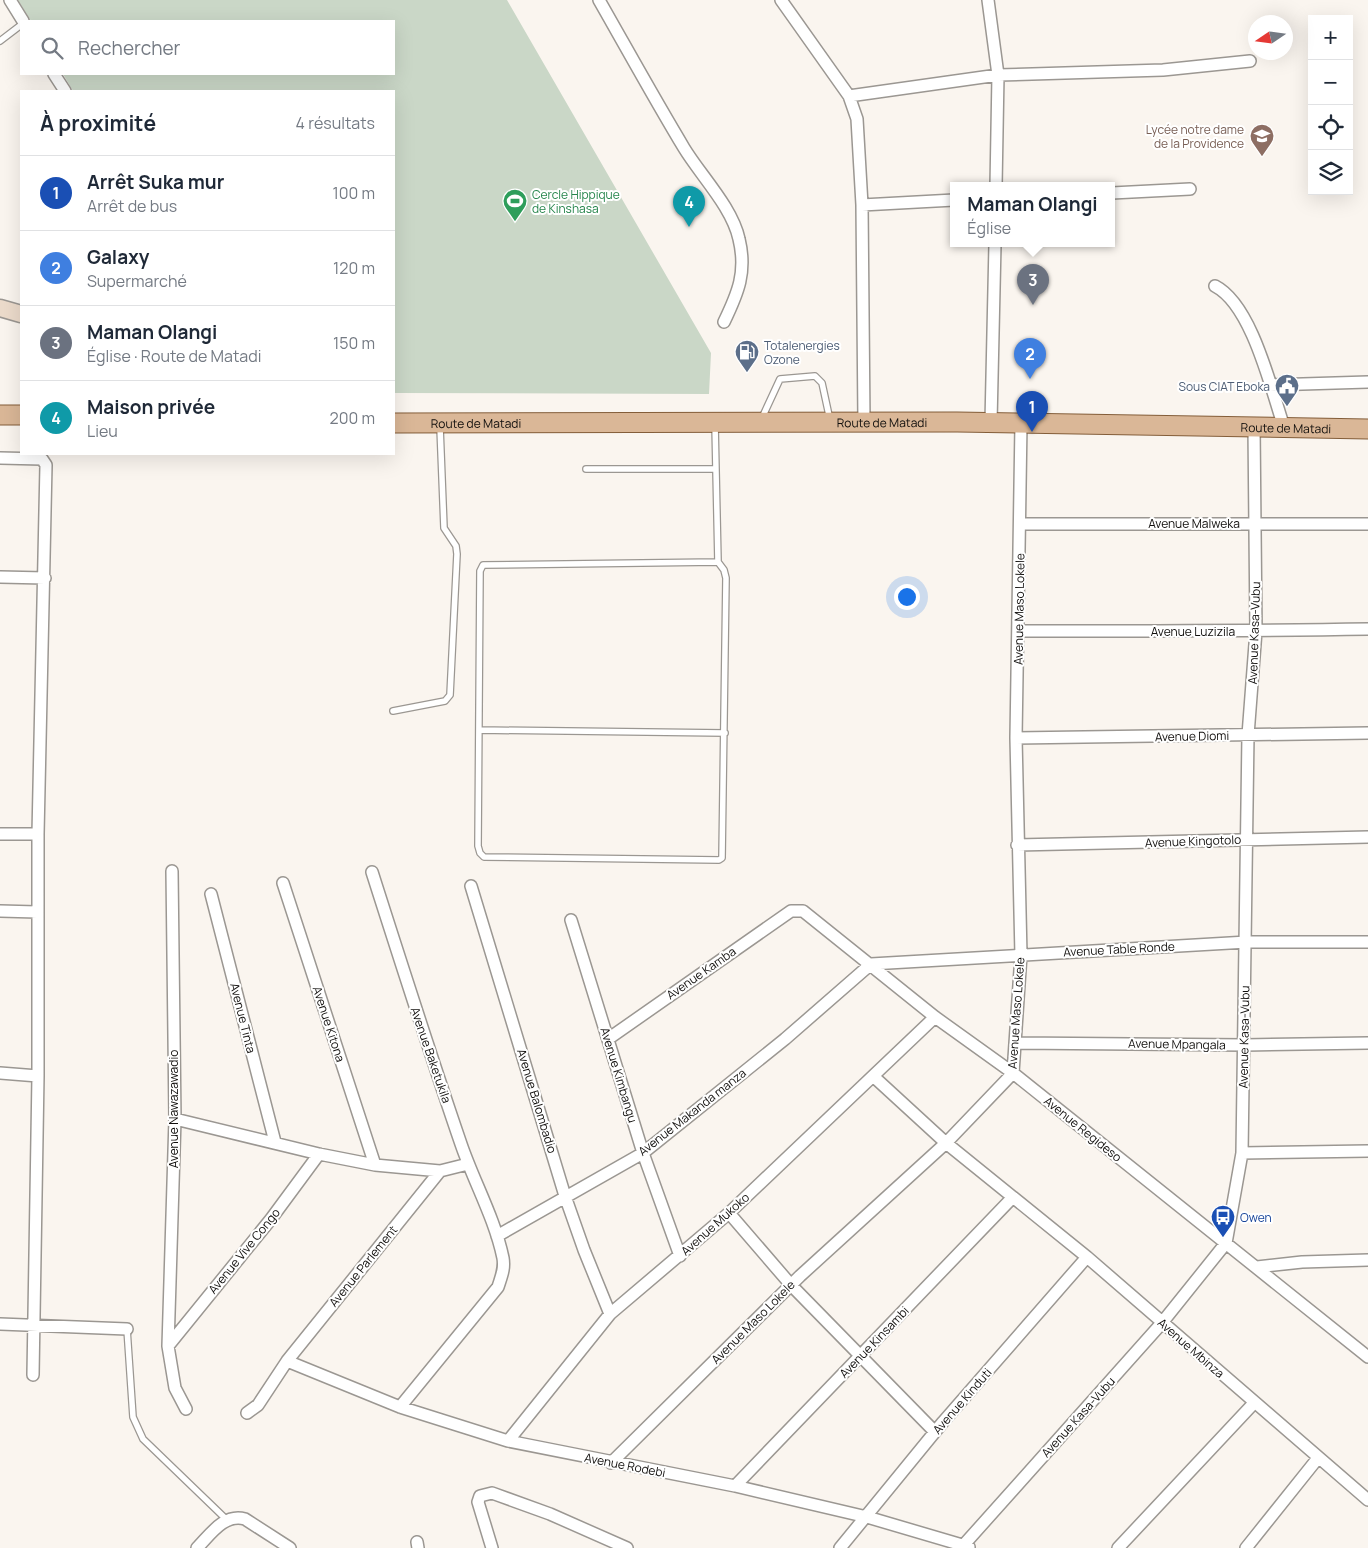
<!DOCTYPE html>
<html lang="fr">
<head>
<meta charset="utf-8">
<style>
	:root { --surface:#fff; --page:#f6f6f7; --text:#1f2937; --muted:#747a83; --line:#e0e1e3; --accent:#2563eb }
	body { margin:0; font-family:Manrope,sans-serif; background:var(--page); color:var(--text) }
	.controls { position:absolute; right:15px; top:15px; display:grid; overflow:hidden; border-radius:0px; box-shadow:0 5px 20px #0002 }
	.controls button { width:45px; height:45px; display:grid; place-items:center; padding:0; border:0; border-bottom:1px solid var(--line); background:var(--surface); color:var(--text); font:25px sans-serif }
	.compass { position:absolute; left:1248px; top:15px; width:45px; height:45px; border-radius:50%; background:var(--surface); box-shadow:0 5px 20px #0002; rotate:257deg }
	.you { position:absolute; left:906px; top:596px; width:18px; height:18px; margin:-12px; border:4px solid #fff; border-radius:50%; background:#1a73e8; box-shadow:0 0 0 8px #1a73e833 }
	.badge { display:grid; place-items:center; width:32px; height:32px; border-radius:50%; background:var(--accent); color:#fff; font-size:16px; font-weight:700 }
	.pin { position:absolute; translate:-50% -41px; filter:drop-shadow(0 1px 2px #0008) }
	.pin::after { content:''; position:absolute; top:26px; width:18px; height:15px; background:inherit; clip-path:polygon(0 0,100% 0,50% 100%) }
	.popup { position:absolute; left:950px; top:182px; width:165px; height:65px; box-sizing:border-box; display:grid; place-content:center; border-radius:0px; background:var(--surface); filter:drop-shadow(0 1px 4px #0005); font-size:16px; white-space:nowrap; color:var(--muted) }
	.popup b { font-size:19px; color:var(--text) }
	.popup::after { content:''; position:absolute; left:50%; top:100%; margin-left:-10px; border:10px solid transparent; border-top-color:var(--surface) }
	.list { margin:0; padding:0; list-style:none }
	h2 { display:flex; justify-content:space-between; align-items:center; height:65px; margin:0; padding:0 20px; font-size:21px }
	h2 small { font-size:16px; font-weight:400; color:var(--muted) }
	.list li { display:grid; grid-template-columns:32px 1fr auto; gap:15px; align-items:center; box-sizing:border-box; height:75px; padding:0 20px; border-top:1px solid var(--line) }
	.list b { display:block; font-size:19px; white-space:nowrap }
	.list p { margin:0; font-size:16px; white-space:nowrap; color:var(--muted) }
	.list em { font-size:16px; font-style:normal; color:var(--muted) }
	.icon { flex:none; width:28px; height:28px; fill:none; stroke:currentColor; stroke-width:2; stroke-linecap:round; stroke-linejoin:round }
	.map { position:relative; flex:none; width:1368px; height:1548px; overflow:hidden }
	.search { position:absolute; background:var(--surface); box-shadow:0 5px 20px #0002; left:20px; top:20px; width:375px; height:55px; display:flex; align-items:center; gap:12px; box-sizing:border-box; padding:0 18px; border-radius:0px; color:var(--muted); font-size:19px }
	.panel { position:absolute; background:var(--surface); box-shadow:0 5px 20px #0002; left:20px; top:90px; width:375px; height:365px; border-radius:0px }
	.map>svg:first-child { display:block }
	.green { fill:#cad7c7 }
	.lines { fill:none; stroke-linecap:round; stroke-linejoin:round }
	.lane-casing { stroke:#9b9792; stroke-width:8 }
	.street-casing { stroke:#9b9792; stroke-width:14 }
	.secondary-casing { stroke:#9b9792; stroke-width:19 }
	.primary-casing { stroke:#835d39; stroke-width:21 }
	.lane { stroke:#fff; stroke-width:5.5 }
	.street { stroke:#fff; stroke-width:11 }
	.secondary { stroke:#ecdbcb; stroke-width:16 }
	.primary { stroke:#dab797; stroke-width:19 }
	.labels { text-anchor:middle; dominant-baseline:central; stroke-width:4; stroke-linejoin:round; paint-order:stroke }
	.education-label { font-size:12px; fill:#785e54; stroke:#fff; text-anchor:end }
	.leisure-label { font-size:12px; fill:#27864d; stroke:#fff; text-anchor:start }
	.service-label { font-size:12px; fill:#4e5e75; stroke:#fff; text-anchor:start }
	.street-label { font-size:12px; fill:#100e0c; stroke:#fff }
	.transit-label { font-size:12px; fill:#164399; stroke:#fff; text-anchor:start }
</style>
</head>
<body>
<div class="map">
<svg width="1368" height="1548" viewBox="0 0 1368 1548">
	<rect width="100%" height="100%" fill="#faf5ef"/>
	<!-- green -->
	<path class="green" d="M18,0H507L711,353L709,394L394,393V91H73L63,74H394V21H31Z"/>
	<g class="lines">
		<defs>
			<path id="lane" d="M0,41L21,25
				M761,420L780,379L815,376L822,383L830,420
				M715,424L718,562L724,570L726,578L722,858L719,860L484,857L480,853L478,846L480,571L483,565L718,562
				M586,469H716
				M393,711L445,701L450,695L457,554L456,546L444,528L440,427
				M479,730L725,733
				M127,1329L133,1417L143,1439L227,1520"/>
			<path id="street" d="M10,0L23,21
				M599,0C627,49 655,100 684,148C701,176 732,207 739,239C747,272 738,293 724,322
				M781,0L849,96L857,119L862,205L864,422
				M988,0L998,75L996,186
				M54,74L65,91
				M849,96L998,75L1163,70L1250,61
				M1112,193L1190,189
				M862,205L954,200
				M1215,286C1252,305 1271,389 1284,427
				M1269,385L1368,382
				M991,422L995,244
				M0,458L42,459L46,465L38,834V1076L33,1375
				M1020,524H1368
				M0,577L45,578
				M1018,631C1135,631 1251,631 1368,629
				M1016,738L1368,733
				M0,834H38
				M1017,845L1368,837
				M172,871L175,1119L168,1346L175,1388L186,1409
				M372,872C401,963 430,1054 461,1144C474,1182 495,1219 503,1258C505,1269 501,1277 498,1287L400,1407
				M283,883L375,1165
				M471,886L565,1196L584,1250L610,1314
				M211,894L275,1142
				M0,911L37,912
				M571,920L643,1153L680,1256
				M608,1039L791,911H803L935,1017L1013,1073L1368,1357
				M1016,1043L1245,1045L1368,1043
				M0,1073L38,1076
				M873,1076L946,1143L1087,1257L1368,1500
				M175,1119L319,1154L375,1165L440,1171L468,1164
				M1242,1153L1368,1151
				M729,1213L791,1285L935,1432
				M497,1236L643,1153L785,1039L871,964L1247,942H1368
				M1257,1267L1302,1262L1368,1260
				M0,1324L127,1329
				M168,1346L271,1219L319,1154
				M287,1361L400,1407L508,1441L735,1486L867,1517L969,1547
				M247,1413L258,1405L287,1361L440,1171
				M508,1441L610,1314L729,1213L935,1017
				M611,1463L800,1276L946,1143L1013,1073L1021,955L1016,738L1021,424
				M735,1486L1013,1197
				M417,1542L418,1548
				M197,1548C210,1535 224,1513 245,1519L290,1548
				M492,1548L478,1502L480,1496L492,1493L550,1514L627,1548
				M840,1548L943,1422L1087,1257
				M961,1548L1161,1324L1226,1243L1242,1153L1248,735L1256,631L1254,427
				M1118,1548L1254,1403
				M1246,1548L1318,1458"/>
			<path id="secondary" d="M0,308L21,314"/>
			<g id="primary">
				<path d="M0,415H21"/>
				<path id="s1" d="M394,423L957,422L1368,429"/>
			</g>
		</defs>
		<!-- lane casing -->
		<use href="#lane" class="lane-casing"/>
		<!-- street casing -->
		<use href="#street" class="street-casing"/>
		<!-- secondary casing -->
		<use href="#secondary" class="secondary-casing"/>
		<!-- primary casing -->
		<use href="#primary" class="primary-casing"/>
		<!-- lane -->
		<use href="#lane" class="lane"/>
		<!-- street -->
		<use href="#street" class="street"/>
		<!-- secondary -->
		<use href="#secondary" class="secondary"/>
		<!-- primary -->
		<use href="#primary" class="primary"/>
	</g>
	<!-- icons -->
	<defs>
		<symbol id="school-pin" viewBox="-11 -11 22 30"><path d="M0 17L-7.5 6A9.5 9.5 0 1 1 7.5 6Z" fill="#8d6e63" stroke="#fff"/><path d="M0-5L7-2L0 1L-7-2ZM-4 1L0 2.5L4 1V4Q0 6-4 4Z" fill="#fff"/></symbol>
		<symbol id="stadium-pin" viewBox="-11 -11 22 30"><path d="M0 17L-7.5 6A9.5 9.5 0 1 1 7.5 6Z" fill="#2e9e5b" stroke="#fff"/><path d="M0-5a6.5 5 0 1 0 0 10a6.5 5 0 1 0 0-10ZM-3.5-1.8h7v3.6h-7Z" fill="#fff"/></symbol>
		<symbol id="fuel-pin" viewBox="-11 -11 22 30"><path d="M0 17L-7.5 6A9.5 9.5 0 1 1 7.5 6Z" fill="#5c6f8a" stroke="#fff"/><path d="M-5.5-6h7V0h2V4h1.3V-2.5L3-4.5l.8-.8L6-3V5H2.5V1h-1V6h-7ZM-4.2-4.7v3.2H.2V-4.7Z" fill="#fff"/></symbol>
		<symbol id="civic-pin" viewBox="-11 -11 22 30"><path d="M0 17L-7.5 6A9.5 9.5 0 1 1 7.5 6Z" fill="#5c6f8a" stroke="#fff"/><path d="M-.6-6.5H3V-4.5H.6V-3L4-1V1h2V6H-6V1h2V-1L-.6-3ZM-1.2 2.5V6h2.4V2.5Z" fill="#fff"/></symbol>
		<symbol id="bus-pin" viewBox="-11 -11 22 30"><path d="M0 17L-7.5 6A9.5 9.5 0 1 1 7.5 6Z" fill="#1a4fb4" stroke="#fff"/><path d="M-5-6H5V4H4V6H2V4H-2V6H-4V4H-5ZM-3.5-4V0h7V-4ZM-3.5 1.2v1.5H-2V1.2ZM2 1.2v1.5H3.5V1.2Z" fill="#fff"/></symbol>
	</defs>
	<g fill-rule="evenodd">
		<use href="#school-pin" x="1248" y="122" width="28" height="38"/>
		<use href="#stadium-pin" x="501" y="187" width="28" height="38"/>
		<use href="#fuel-pin" x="733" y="338" width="28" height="38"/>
		<use href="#civic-pin" x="1273" y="372" width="28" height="38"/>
		<use href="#bus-pin" x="1209" y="1203" width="28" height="38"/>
	</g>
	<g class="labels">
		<!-- education labels -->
		<g class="education-label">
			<text x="1244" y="129">Lycée notre dame<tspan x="1244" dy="14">de la Providence</tspan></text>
		</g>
		<!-- leisure labels -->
		<g class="leisure-label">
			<text x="532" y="194">Cercle Hippique<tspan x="532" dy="14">de Kinshasa</tspan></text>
		</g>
		<!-- service labels -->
		<g class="service-label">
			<text x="764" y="345">Totalenergies<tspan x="764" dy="14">Ozone</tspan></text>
			<text x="1270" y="386" text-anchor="end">Sous CIAT Eboka</text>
		</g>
		<!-- street labels -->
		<g class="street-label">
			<text stroke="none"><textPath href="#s1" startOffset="488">Route de Matadi</textPath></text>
			<text stroke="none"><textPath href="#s1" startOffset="82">Route de Matadi</textPath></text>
			<text stroke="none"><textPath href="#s1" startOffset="892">Route de Matadi</textPath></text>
			<text x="1194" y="523">Avenue Malweka</text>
			<text transform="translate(1019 609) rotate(-89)">Avenue Maso Lokele</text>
			<text x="1193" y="631">Avenue Luzizila</text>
			<text transform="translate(1254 633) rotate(-88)">Avenue Kasa-Vubu</text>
			<text transform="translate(1192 736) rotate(-1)">Avenue Diomi</text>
			<text transform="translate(1193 841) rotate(-2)">Avenue Kingotolo</text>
			<text transform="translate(1119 949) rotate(-3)">Avenue Table Ronde</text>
			<text transform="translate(701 973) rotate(-35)">Avenue Kamba</text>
			<text transform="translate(1016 1013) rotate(-86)">Avenue Maso Lokele</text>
			<text transform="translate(243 1018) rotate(76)">Avenue Tinta</text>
			<text transform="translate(329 1024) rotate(72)">Avenue Kitona</text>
			<text transform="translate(1244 1037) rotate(-89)">Avenue Kasa-Vubu</text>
			<text transform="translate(1177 1044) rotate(1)">Avenue Mpangala</text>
			<text transform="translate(431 1055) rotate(71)">Avenue Baketukila</text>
			<text transform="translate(619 1075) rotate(73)">Avenue Kimbangu</text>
			<text transform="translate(537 1101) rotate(73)">Avenue Balombadio</text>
			<text transform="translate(173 1109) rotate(-90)">Avenue Nawazawadio</text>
			<text transform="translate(692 1112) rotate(-38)">Avenue Makanda manza</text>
			<text transform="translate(1083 1129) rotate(39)">Avenue Regideso</text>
			<text transform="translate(715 1224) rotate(-42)">Avenue Mukoko</text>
			<text transform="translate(244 1251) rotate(-51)">Avenue Vive Congo</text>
			<text transform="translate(363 1266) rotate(-51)">Avenue Parlement</text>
			<text transform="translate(753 1322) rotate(-45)">Avenue Maso Lokele</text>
			<text transform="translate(874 1342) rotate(-46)">Avenue Kinsambi</text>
			<text transform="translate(1191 1348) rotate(41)">Avenue Mbinza</text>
			<text transform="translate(962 1401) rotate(-49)">Avenue Kinduti</text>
			<text transform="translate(1078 1417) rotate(-48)">Avenue Kasa-Vubu</text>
			<text transform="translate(625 1465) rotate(11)">Avenue Rodebi</text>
		</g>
		<!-- transit labels -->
		<g class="transit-label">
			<text x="1240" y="1217">Owen</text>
		</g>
	</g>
</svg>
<div class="controls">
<button>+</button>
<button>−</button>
<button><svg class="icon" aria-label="locate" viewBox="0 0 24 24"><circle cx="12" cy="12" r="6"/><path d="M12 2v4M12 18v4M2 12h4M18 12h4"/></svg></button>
<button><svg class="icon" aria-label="layers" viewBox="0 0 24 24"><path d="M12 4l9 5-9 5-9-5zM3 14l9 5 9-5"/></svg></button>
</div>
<svg class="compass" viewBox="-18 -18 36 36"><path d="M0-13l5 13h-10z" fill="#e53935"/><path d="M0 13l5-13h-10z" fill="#747a83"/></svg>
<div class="you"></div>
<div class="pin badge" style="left:1032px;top:432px;background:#1a4fb4">1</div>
<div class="pin badge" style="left:1030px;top:379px;background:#3f7fe0">2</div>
<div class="pin badge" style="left:1033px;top:305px;background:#6b7280">3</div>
<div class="popup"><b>Maman Olangi</b>Église</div>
<div class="pin badge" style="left:689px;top:227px;background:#0f9aa8">4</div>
<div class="search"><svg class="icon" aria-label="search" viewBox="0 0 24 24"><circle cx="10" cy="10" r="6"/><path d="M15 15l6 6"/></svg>Rechercher</div>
<section class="panel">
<h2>À proximité<small>4 résultats</small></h2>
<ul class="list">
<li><span class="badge" style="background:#1a4fb4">1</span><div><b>Arrêt Suka mur</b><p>Arrêt de bus</p></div><em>100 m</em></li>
<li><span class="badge" style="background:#3f7fe0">2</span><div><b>Galaxy</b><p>Supermarché</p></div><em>120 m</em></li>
<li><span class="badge" style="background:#6b7280">3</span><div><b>Maman Olangi</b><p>Église · Route de Matadi</p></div><em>150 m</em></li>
<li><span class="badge" style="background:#0f9aa8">4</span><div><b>Maison privée</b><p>Lieu</p></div><em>200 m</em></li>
</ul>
</section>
</div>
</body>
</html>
